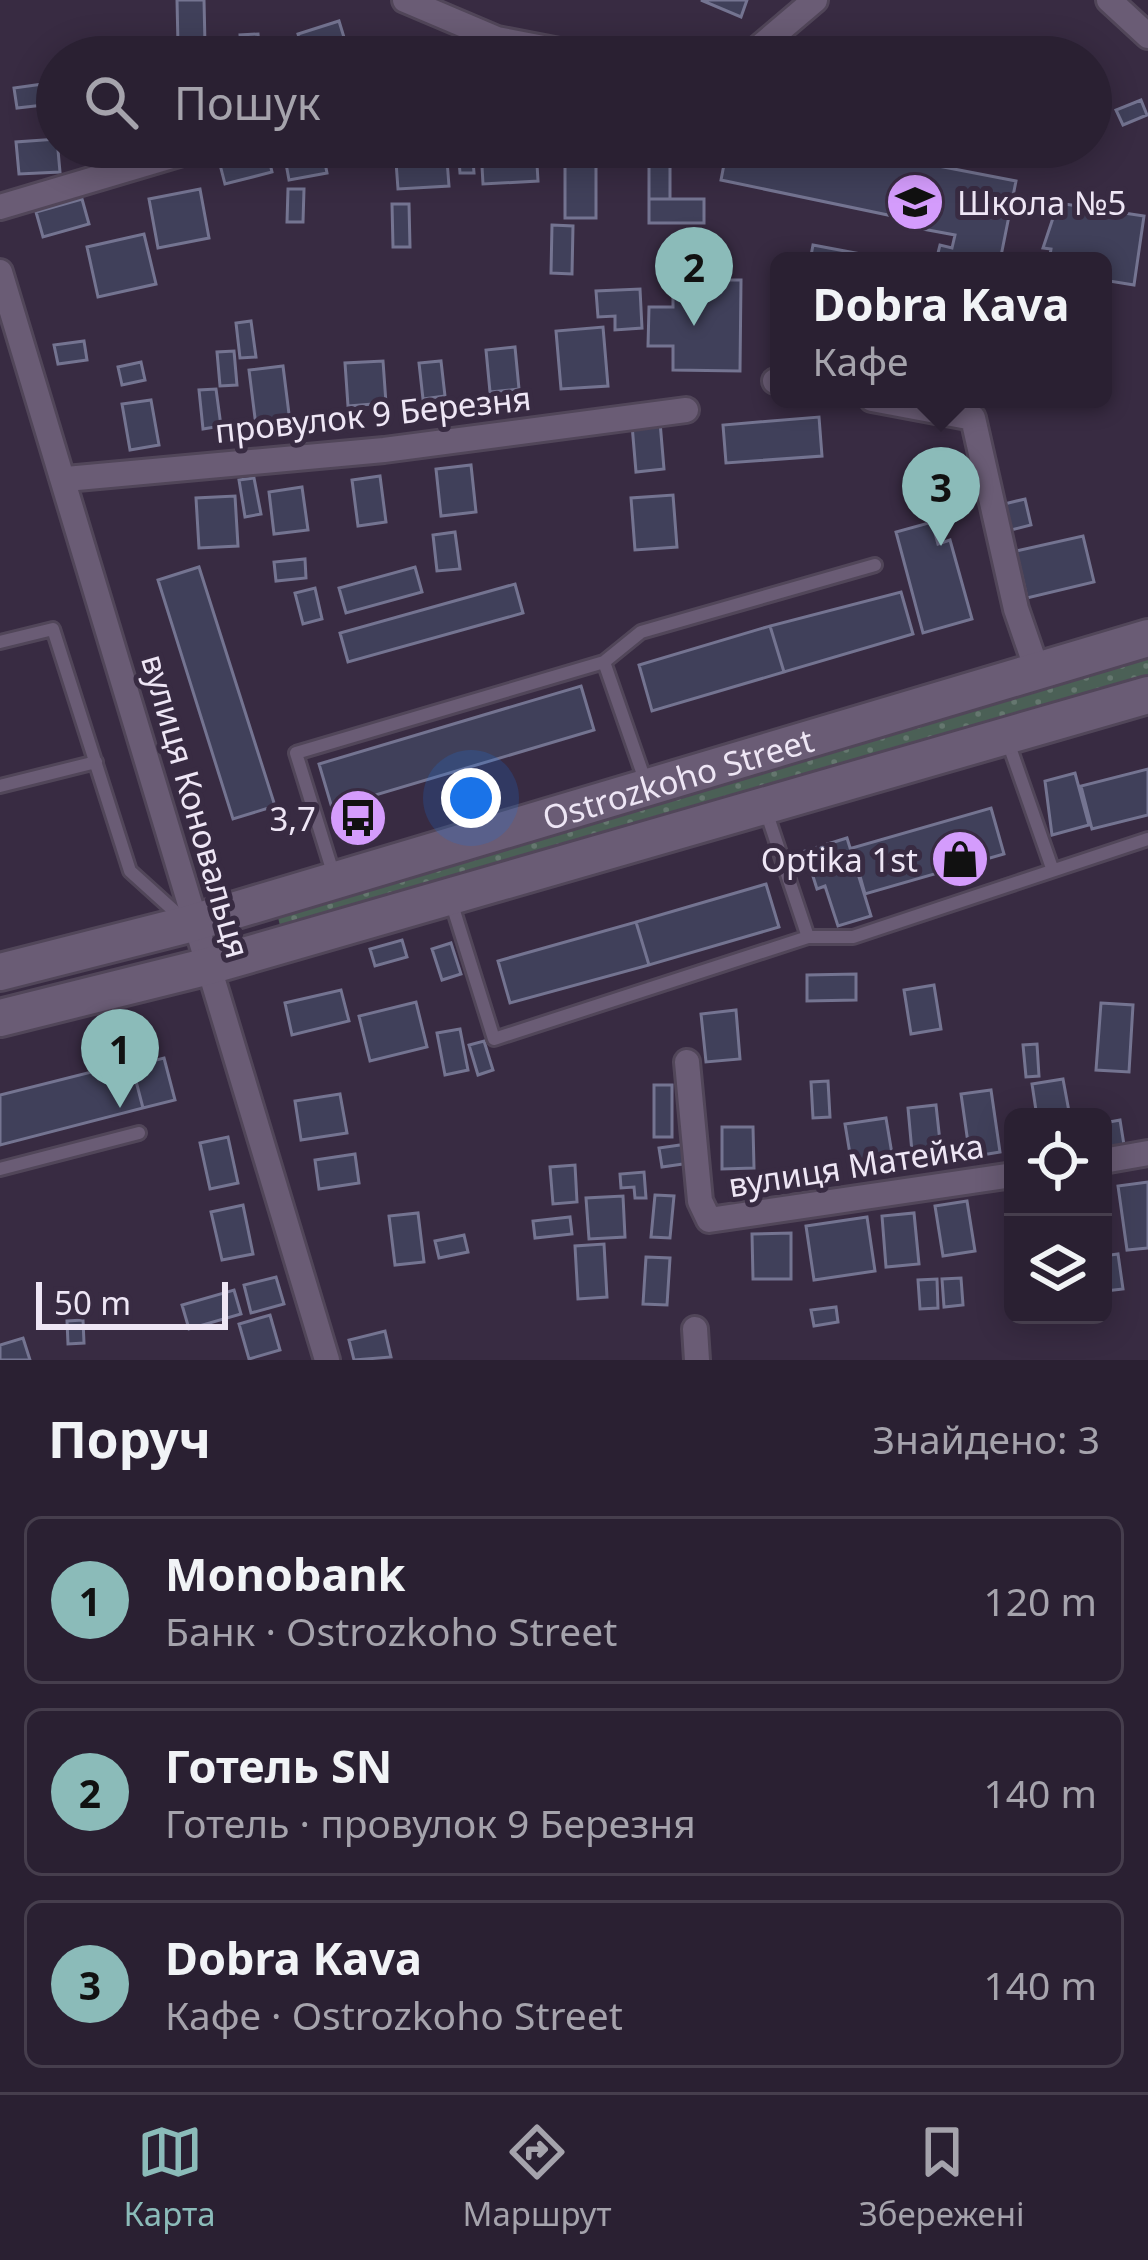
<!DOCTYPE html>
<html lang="uk">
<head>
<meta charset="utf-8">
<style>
	:root { --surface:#2a2032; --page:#32283a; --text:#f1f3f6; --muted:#a5a3ac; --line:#463e4d; --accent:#8bbbb9 }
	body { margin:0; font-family:"Noto Sans",sans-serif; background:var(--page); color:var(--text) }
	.controls { position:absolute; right:36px; bottom:36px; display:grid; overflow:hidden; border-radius:18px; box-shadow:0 6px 30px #0003 }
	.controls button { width:108px; height:108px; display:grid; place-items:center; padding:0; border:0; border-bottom:3px solid var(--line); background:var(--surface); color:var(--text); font:60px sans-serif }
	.scale { position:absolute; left:36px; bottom:30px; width:192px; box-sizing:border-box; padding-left:12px; border:6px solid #eee6f5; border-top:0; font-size:33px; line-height:42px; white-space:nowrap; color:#eee6f5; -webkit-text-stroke:9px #382b42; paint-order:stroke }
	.you { position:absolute; left:471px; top:798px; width:42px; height:42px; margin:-30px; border:9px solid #fff; border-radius:50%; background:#1a73e8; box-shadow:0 0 0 18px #1a73e833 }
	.badge { display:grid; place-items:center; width:78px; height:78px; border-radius:50%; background:var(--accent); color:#111; font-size:39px; font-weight:700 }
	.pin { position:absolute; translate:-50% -99px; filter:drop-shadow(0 3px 6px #0008) }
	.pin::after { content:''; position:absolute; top:63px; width:42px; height:36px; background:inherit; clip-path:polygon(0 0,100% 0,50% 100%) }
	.popup { position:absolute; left:770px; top:252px; width:342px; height:156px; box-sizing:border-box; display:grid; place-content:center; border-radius:18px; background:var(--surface); filter:drop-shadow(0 3px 9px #0005); font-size:39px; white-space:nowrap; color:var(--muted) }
	.popup b { font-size:45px; color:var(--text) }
	.popup::after { content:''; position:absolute; left:50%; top:100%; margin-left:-24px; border:24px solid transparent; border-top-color:var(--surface) }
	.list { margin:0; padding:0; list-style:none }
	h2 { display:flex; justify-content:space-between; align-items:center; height:156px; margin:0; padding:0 48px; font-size:51px }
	h2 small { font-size:39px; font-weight:400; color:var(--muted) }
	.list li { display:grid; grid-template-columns:78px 1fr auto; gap:36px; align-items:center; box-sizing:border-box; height:168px; margin:0 24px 24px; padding:0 24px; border:3px solid var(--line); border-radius:18px }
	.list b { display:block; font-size:45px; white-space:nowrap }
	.list p { margin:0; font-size:39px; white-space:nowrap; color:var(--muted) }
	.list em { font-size:39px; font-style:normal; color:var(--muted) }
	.icon { flex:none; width:66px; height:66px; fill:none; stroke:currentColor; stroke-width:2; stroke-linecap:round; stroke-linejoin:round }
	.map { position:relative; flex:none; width:1148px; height:1360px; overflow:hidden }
	.search { position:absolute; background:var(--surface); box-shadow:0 6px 30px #0003; left:36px; right:36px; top:36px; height:132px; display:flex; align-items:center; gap:30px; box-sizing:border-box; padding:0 42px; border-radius:66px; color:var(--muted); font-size:45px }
	.sheet { height:732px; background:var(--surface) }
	nav { display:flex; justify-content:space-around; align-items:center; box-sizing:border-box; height:168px; border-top:3px solid var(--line); background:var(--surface); font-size:33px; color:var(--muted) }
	nav a { display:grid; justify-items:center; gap:6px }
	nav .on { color:var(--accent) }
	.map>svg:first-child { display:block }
	.grass { fill:url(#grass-dots) }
	.building { fill:#40405a; stroke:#747491; stroke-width:3 }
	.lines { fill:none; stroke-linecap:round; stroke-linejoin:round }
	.lane-casing { stroke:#514659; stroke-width:18 }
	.street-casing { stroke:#514659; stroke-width:30 }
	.secondary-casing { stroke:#514659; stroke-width:42 }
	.lane { stroke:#6a5c75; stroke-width:12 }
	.street { stroke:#6a5c75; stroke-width:24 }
	.secondary { stroke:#6a5c75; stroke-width:36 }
	.labels { text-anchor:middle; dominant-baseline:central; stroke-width:10; stroke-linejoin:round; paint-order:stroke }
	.poi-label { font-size:33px; fill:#eee6f5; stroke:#382b42; text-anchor:end }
	.street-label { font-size:33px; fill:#eee6f5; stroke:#382b42 }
</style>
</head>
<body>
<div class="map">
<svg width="1148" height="1360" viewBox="0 0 1148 1360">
	<defs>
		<pattern id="grass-dots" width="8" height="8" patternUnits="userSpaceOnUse" patternTransform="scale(3)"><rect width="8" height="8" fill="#4b6056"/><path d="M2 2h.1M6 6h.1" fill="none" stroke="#65776f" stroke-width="1.8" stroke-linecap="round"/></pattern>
	</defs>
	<rect width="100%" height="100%" fill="#382b42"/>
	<!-- grass -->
	<path class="grass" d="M1148,648V681L282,934L276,909Z"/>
	<!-- building -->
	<path class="building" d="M177,0H204L205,45H178Z
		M701,0H747L741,17Z
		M339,21L350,57H305L298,34Z
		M258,34L260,57H242L240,35Z
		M152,40L153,57H105L104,42Z
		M50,83L53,104L17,108L14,88Z
		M1141,100L1147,115L1123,125L1116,110Z
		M57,139L60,172L19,174L16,142Z
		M242,147H266L272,172L225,184L217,153Z
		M283,147H322L327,173L289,180Z
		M446,147L449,186L398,189L395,148Z
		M458,147H472L474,173H460Z
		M536,147L538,181L483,184L481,149Z
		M742,147H840L1016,181L1000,261H936L940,245L952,248L955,235L901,225L902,218L721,180L726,154L740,157Z
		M565,156H596V218H565Z
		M649,157H670V199H649Z
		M200,189L209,238L158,248L149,199Z
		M288,189H304L303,222H287Z
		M82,199L89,224L43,237L36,212Z
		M649,199H704V223H649Z
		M1058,203L1144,216L1134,285L1103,280V261H1049L1051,249L1043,248Z
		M392,204H409L410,247H393Z
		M552,225L573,226L572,274L551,273Z
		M144,234L156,284L98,297L87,247Z
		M813,245L866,255L865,261H810Z
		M705,280H741L740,371L673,370V346H648L649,307H673V295H705Z
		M640,289L642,328L615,330V316L598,317L596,291Z
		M251,321L256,357L240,358L236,323Z
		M603,327L608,386L561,389L556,331Z
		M84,341L87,360L58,364L54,345Z
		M515,347L519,389L490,392L486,350Z
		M234,351L237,385L220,386L217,352Z
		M383,361L386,403L348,406L345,363Z
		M441,361L445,396L423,399L419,363Z
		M141,362L145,380L122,385L118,367Z
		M283,366L290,422L256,426L249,370Z
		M216,389L221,426L203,429L199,390Z
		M151,400L159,445L130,450L122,404Z
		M819,417L822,456L726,463L723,425Z
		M660,422L664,469L636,472L632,425Z
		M471,465L476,512L441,516L436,469Z
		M380,476L386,522L358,526L352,480Z
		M254,478L261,514L245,517L239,480Z
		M302,487L308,530L274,534L269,492Z
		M673,495L677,547L635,550L631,498Z
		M235,496L238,546L199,548L196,498Z
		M1025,499L1031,525L1011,530L1004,504Z
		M932,522L938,544L950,540L972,619L923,633L896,532Z
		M455,532L460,569L437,571L433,535Z
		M1083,536L1094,582L1027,598L1016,551Z
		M305,559L306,578L276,581L274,562Z
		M199,567L275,806L233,819L158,580Z
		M415,567L422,592L346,613L339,588Z
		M515,584L523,613L348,662L340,633Z
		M315,588L322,619L303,624L295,593Z
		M901,592L913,634L784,672L770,626Z
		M770,626L784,672L652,711L639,665Z
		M581,686L594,730L332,808L319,764Z
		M1148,769V815L1092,829L1081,786Z
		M1075,773L1089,825L1052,835L1045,781Z
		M991,808L1004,854L865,894L852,848Z
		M847,838L871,916L838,926L825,886L817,889L805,851Z
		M766,884L779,927L649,965L636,922Z
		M636,922L649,965L510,1003L498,961Z
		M402,940L407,957L375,966L370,949Z
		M451,943L461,974L442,980L432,949Z
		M856,974V1000L807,1001V975Z
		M934,985L941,1029L911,1034L904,990Z
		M341,990L349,1021L292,1035L285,1003Z
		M416,1002L427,1047L370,1061L359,1016Z
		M1101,1003L1133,1005L1129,1072L1096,1070Z
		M736,1010L740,1059L706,1062L701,1014Z
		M460,1029L468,1070L445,1075L437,1033Z
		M484,1041L493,1070L478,1075L469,1045Z
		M1037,1044L1039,1076L1026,1077L1023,1045Z
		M164,1058L175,1100L143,1108L132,1066Z
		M131,1062L143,1108L0,1145V1095Z
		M1063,1079L1070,1117H1037L1032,1084Z
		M828,1081L830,1117L813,1118L811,1082Z
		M654,1085H672V1137H654Z
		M991,1090L1000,1152L970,1157L961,1094Z
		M340,1094L347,1133L301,1140L295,1101Z
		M936,1105L942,1160L913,1163L908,1108Z
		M886,1118L894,1166L853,1172L845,1124Z
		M1120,1120L1124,1145L1108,1147L1104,1123Z
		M722,1127H753L754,1168L722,1169Z
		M228,1137L238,1183L210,1189L200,1143Z
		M687,1144L690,1163L662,1167L659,1148Z
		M355,1154L359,1183L319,1189L315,1160Z
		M575,1165L577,1202L553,1204L550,1167Z
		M644,1172L646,1198H635L634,1187L621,1188L620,1174Z
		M1148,1182V1248L1127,1250L1118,1186Z
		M655,1195L674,1196L670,1238L651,1237Z
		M623,1196L625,1237L589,1239L586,1198Z
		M967,1201L975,1251L943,1256L935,1206Z
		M243,1205L253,1254L222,1260L211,1212Z
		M418,1213L424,1262L395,1265L389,1216Z
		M914,1213L919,1264L886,1267L882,1216Z
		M570,1217L572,1234L535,1238L533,1221Z
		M867,1217L875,1271L814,1280L806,1226Z
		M791,1233V1279H753L752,1234Z
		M464,1235L468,1252L439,1258L435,1241Z
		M604,1244L607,1297L578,1299L575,1246Z
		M1118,1254L1123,1289L1105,1291L1103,1256Z
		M646,1257L670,1258L667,1305L643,1304Z
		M276,1277L284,1304L251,1313L244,1285Z
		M961,1278L963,1305L944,1307L942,1279Z
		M937,1279L938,1308L920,1309L918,1280Z
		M234,1290L241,1314L189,1329L182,1305Z
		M836,1307L838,1322L814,1326L811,1310Z
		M270,1315L280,1350L249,1359L239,1324Z
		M83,1320L84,1343L68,1344L67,1321Z
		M385,1331L391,1357L354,1360L349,1340Z
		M23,1338L30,1360H0V1345Z"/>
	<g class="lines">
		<defs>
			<path id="lane" d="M0,642L53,629L130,871L183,919
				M604,662L647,786
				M1007,739L1052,868
				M0,786L96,762
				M765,808L808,937
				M335,879L296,753L604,662L641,632L875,565
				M450,898L494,1039L808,937H853L1148,839
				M0,1169L139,1133"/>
			<path id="street" d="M405,0L497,39L590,57
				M1109,0L1148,36
				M447,57L497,39
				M748,57L815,0
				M0,207L202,147
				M0,272L327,1360
				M775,381L779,382
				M872,399L973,418L1016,609L1037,670
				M66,479L384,450L686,410
				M687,1062L700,1201L709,1220L1013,1175
				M1103,1161L1148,1153
				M695,1329L697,1360"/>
			<g id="secondary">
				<path id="s1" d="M0,972L189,924L1148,638"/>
				<path d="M0,1018L209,966L1148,695"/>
			</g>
		</defs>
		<!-- lane casing -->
		<use href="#lane" class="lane-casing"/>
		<!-- street casing -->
		<use href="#street" class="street-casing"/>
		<!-- secondary casing -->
		<use href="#secondary" class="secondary-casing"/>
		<!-- lane -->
		<use href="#lane" class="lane"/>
		<!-- street -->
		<use href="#street" class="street"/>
		<!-- secondary -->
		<use href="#secondary" class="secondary"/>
	</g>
	<!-- icons -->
	<defs>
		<symbol id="school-disc" viewBox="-11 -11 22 22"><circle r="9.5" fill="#d49cfc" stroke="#382b42"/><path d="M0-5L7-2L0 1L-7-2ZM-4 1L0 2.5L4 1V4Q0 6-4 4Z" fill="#111"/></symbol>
		<symbol id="bus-disc" viewBox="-11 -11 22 22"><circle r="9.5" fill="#d49cfc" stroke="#382b42"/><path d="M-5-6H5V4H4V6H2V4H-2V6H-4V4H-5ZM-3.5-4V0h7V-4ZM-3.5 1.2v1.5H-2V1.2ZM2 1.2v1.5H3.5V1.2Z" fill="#111"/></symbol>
		<symbol id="shop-disc" viewBox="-11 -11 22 22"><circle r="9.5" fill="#d49cfc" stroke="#382b42"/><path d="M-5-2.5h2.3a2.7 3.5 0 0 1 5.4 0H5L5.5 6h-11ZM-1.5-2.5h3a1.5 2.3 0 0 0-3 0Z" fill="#111"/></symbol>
	</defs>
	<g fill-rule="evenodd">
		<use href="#school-disc" x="882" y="169" width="66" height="66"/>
		<use href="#bus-disc" x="325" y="785" width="66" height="66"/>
		<use href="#shop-disc" x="927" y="826" width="66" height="66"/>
	</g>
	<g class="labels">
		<!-- poi labels -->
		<g class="poi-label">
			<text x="957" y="202" text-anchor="start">Школа №5</text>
			<text x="316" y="818">3,7</text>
			<text x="918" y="859">Оptika 1st</text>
		</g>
		<!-- street labels -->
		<g class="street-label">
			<text transform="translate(373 414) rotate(-6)">провулок 9 Березня</text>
			<text stroke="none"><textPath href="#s1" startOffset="705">Ostrozkoho Street</textPath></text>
			<text transform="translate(196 806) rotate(74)">вулиця Коновальця</text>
			<text transform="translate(856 1165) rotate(-9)">вулиця Матейка</text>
		</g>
	</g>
</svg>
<div class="controls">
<button><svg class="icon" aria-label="locate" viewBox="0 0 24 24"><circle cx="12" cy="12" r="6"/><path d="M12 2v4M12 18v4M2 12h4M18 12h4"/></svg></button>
<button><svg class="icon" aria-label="layers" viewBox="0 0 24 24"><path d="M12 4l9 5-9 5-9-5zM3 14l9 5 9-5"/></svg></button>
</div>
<div class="scale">50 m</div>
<div class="you"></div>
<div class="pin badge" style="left:120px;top:1108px">1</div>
<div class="pin badge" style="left:694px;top:326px">2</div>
<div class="pin badge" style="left:941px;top:546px">3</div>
<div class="popup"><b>Dobra Kava</b>Кафе</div>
<div class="search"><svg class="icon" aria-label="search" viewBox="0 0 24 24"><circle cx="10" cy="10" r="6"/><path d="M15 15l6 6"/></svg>Пошук</div>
</div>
<section class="sheet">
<h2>Поруч<small>Знайдено: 3</small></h2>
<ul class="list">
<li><span class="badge">1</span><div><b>Monobank</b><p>Банк · Ostrozkoho Street</p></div><em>120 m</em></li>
<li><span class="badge">2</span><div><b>Готель SN</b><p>Готель · провулок 9 Березня</p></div><em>140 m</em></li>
<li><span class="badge">3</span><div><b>Dobra Kava</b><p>Кафе · Ostrozkoho Street</p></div><em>140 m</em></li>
</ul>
</section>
<nav>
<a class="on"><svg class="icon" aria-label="map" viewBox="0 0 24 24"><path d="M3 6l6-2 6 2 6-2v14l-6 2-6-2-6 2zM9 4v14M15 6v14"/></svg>Карта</a>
<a><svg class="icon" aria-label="directions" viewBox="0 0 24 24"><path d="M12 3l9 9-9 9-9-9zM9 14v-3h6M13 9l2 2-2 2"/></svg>Маршрут</a>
<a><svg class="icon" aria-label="saved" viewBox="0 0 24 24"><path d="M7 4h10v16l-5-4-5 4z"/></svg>Збережені</a>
</nav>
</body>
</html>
